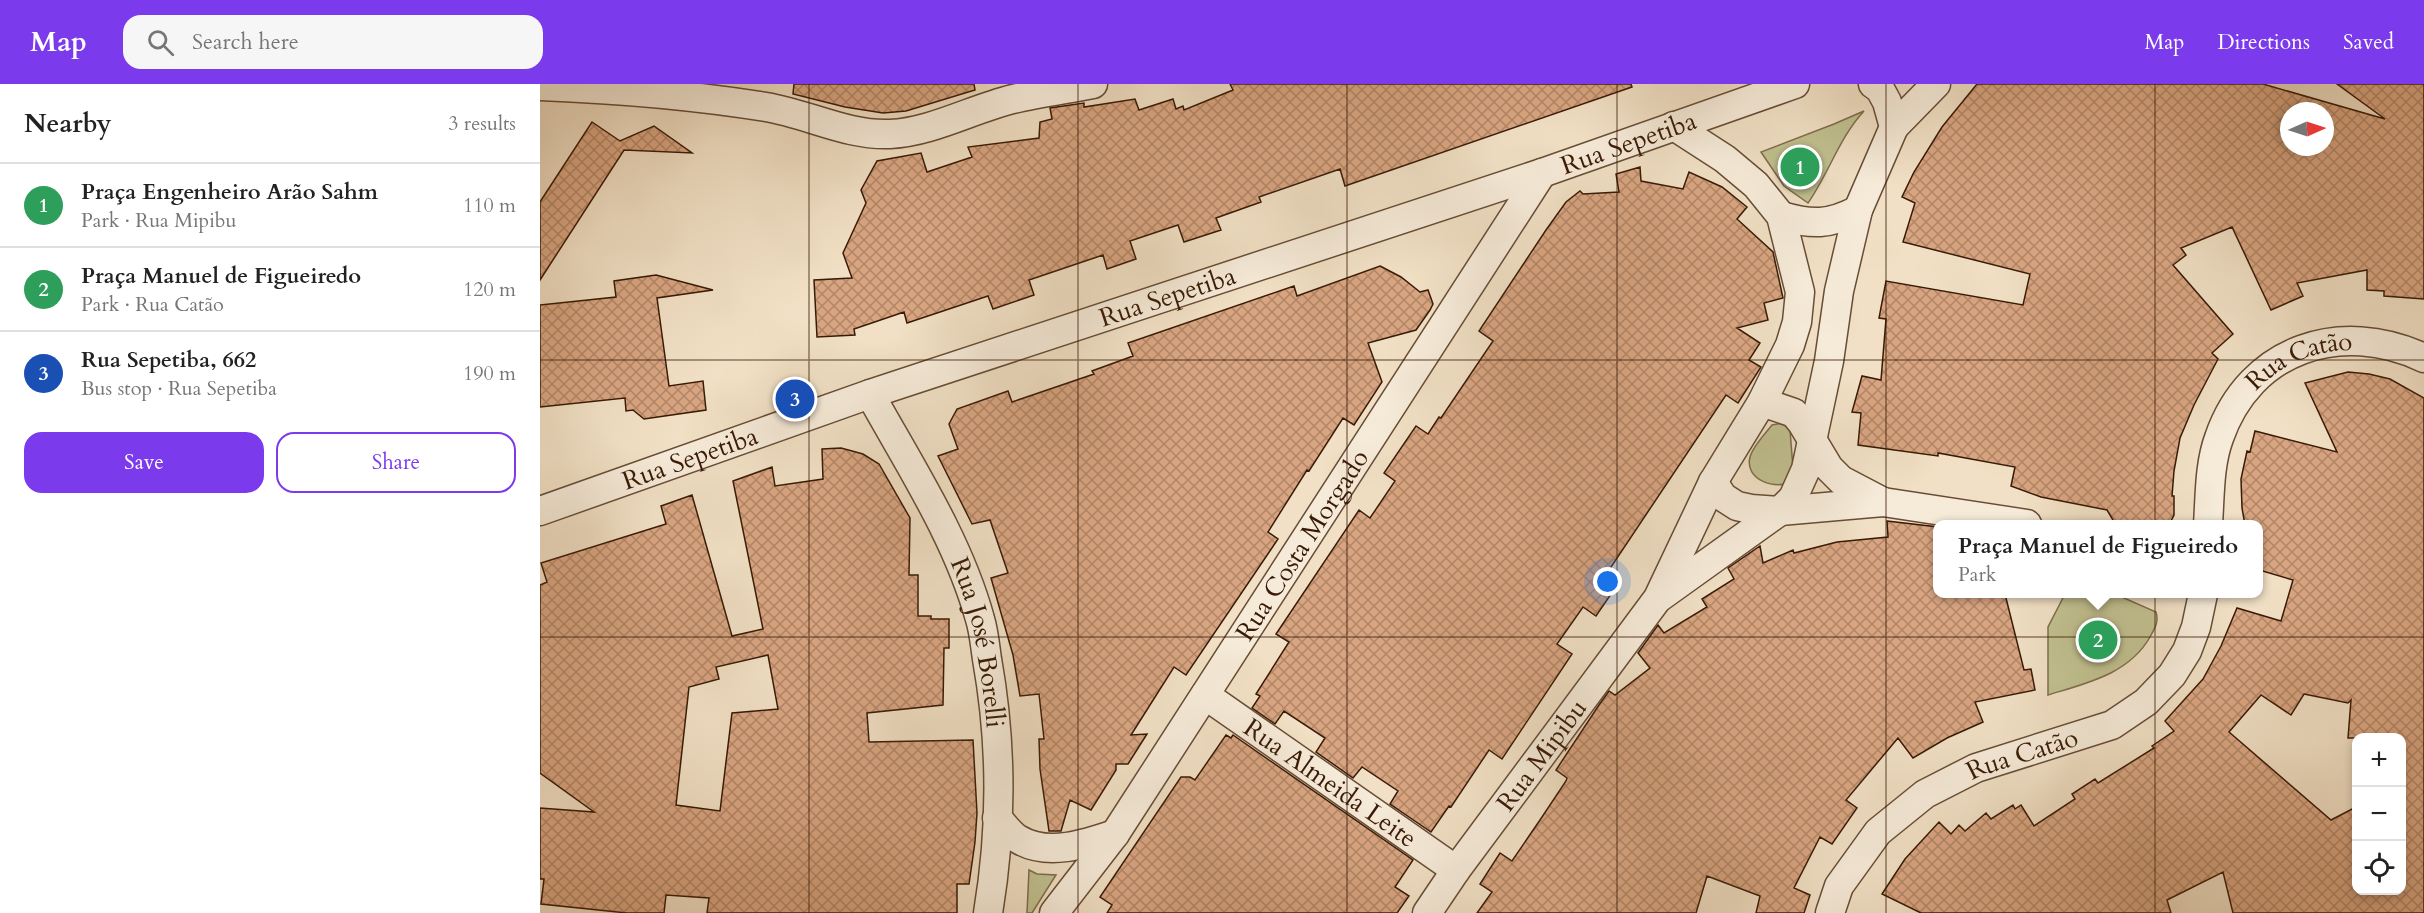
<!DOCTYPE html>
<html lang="en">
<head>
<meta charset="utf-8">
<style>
	:root { --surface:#fff; --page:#f6f6f6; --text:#222; --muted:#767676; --line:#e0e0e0; --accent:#7c3aed }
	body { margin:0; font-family:Cardo,serif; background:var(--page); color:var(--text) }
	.controls { position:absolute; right:18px; bottom:18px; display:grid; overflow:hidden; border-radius:12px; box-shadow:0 3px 9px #0003 }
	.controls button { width:54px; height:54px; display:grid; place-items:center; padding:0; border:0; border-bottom:2px solid var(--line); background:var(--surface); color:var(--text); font:30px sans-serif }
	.compass { position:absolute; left:1740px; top:18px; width:54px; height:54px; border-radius:50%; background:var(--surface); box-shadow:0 3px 9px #0003; rotate:87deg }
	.you { position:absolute; left:1068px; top:498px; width:21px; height:21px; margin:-15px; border:4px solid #fff; border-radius:50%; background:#1a73e8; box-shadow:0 0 0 9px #1a73e833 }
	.badge { display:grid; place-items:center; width:39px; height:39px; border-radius:50%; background:var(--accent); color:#fff; font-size:20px; font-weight:700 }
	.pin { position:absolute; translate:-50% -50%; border:3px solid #fff; box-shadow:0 2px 6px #0006 }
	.popup { position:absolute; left:1393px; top:436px; width:330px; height:78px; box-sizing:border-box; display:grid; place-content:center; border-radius:12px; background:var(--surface); filter:drop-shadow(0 2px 4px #0005); font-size:20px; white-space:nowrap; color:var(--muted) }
	.popup b { font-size:22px; color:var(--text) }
	.popup::after { content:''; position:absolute; left:50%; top:100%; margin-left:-12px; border:12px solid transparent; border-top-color:var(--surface) }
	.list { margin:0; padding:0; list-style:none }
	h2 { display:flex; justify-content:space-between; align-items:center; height:78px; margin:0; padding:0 24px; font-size:26px }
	h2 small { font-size:20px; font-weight:400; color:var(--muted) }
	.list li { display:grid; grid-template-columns:39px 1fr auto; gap:18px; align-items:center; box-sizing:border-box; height:84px; padding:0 24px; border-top:2px solid var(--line) }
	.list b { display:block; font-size:22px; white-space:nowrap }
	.list p { margin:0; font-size:20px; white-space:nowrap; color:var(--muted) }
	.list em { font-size:20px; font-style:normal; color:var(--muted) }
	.actions { display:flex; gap:12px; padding:18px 24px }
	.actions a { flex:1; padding:14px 0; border:2px solid var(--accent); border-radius:18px; text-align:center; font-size:21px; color:var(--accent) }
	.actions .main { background:var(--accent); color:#fff }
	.icon { flex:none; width:33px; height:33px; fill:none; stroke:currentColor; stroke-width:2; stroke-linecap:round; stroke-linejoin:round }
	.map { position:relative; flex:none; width:1884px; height:829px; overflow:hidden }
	header { display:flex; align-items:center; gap:36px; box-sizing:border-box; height:84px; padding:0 30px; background:var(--accent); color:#fff }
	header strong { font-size:28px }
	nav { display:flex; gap:33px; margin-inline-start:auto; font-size:21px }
	.search { width:420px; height:54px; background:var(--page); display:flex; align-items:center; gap:15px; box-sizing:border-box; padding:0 21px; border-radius:18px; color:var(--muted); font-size:22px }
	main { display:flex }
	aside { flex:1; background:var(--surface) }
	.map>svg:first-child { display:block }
	.park { fill:#c1c090; stroke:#7d6d4b; stroke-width:1.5 }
	.building { fill:url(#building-cross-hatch); stroke:#391a06; stroke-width:1.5; fill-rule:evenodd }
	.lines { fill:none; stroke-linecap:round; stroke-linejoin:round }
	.minor-casing { stroke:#674c36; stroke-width:31 }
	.minor { stroke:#f6ebd9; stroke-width:28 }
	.grid { fill:none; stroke:#391a06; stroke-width:1.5; stroke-opacity:0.55 }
	.labels { text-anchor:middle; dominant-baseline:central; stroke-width:4.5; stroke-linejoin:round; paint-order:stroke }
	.street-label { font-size:26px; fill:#391a06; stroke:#f6ebd9 }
</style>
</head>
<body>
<header>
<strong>Map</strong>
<div class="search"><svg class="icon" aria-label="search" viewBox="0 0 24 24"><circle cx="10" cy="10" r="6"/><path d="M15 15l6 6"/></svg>Search here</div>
<nav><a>Map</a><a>Directions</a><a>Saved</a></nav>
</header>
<main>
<aside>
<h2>Nearby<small>3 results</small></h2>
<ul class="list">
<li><span class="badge" style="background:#2e9e5b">1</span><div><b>Praça Engenheiro Arão Sahm</b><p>Park · Rua Mipibu</p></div><em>110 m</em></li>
<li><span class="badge" style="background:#2e9e5b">2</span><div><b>Praça Manuel de Figueiredo</b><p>Park · Rua Catão</p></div><em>120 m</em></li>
<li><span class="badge" style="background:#1a4fb4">3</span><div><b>Rua Sepetiba, 662</b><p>Bus stop · Rua Sepetiba</p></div><em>190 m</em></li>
</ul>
<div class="actions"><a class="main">Save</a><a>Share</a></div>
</aside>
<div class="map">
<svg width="1884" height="829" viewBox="0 0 1884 829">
	<defs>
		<pattern id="building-cross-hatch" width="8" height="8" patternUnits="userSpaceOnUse" patternTransform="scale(1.5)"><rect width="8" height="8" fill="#d9a581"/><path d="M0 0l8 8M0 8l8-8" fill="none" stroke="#b18668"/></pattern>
	</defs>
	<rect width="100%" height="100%" fill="#f1e0c5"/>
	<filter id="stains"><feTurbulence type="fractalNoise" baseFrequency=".00333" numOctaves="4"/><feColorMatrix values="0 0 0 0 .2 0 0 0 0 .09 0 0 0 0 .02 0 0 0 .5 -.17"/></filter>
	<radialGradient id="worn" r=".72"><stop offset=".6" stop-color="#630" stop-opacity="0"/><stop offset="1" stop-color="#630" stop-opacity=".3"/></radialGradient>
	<!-- park -->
	<path class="park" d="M1324,27C1299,54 1289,89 1268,119L1244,102L1221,68L1294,40Z
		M1242,339L1250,346L1254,397C1236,407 1204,396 1210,373C1213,362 1225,350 1232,341Z
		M1525,510H1575L1616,528C1619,538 1615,544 1610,553C1589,590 1547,599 1508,611V543Z
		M489,786L497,790L516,791L492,829H487Z"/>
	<!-- building -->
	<path class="building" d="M254,0H434L435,6L366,27L343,29L305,23L253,10Z
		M690,0H1091L1092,3L805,102L800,85L719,113L721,118L676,134L681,146L644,158L638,141L590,157L596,175L567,185L563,171L489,196L494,211L453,225L448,212L367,239L364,228L314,245L315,251L277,253L274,196L312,194L303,169L326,119L321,106L337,77L381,69L387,88L432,73L428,63L499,54L500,38L512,35L510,24L544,19V23L595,15L599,26L633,15L636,25L643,22L644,26L693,6Z
		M1437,0H1723L1845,35L1797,0H1884V215L1844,212V207L1827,206V186L1757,199L1763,212L1731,226L1692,143L1641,164L1646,171L1633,181L1693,250L1672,269L1678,275L1654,321L1640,354L1634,387L1632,412H1634V431L1629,441H1576L1567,426L1501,413L1471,402L1475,383L1398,369V372L1318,361L1321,329L1312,328L1322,292L1341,296L1346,235L1339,234L1346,197L1483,221L1490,190L1363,158L1375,119L1362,113L1374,88L1402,43ZM1749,27H1785V63H1749Z
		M52,38L80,57L114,42L152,69L84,66L0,196V118Z
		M1100,83L1101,97L1143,105L1149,88L1182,103L1207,123L1197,135L1233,168L1243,214L1224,219L1228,236L1197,244L1220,259L1209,276L1221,283L1198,319L1186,311L1067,489L1080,497L1056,532L1043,523L1017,560L1032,570L962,675L949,666L911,723L909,722L891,748L850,720L858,707L822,683L813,694L776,668L785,654L744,627L735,640L712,624L720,612L716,610L749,558L736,550L819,426L830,434L855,397L844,389L876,342L888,350L899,333L901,334L953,257L939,247L1006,146L1026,118L1040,107L1043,110L1079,108L1076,90Z
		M840,182L861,193L880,208L888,206L893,220L890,226L876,246L828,259L842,298L814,341L803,334L769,387L767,386L728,448L738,455L646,591L634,583L591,651L607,650L588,680H576V686L551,726L530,716L521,747H509L500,685L499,655H504L499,610L480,612L473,571L451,494L468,489L450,436L432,440L398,372L418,365L409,340L417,325L468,307L472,318L554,290L552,287L593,272L588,259L754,202L757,212Z
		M116,191L173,206L117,214L129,302L163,297L166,326L104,335L93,326L86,327L85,314L0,323V221L76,213L74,197Z
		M1808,288L1829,290L1850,295L1884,314V829H1693L1683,788L1627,816L1631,829H1381L1342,810L1365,775L1399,738L1411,750L1419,741L1425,747L1446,729L1451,735L1473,721L1475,725L1481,721L1494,742L1535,715L1532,710L1555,695L1558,699L1614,664L1612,662L1634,647L1625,637L1663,595L1681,562L1697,524L1741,537L1753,496L1719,486V441H1705L1702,424L1701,395L1707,367L1710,368L1715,347L1797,368L1765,299ZM1764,610L1808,619L1811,616L1808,654H1862V807H1816V723L1791,736L1689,648L1721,611L1751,631Z
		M301,364L323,370L339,380L370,434L369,491H378V532H391V535H409V564H404L403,621L327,629L329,658L433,656L437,729L435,758L429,800H417V829H167L169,814L126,811L124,829H87L1,820L4,795H0V724L54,728L0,689V501L7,498L1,479L126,440L121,422L152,411L192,552L223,545L193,397L232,383L235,402L283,395L282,365ZM228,571L238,625L192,629L180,727L136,721L149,603L179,595L176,583Z
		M1347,437L1398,443V510H1465L1484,586L1491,585L1495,606L1435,618L1443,638L1407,654L1373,674L1358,654L1306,716L1317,724L1292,760L1280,753L1254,804L1270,811L1264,829H1216L1220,812L1167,792L1156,829H937L952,808L940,800L960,769L972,777L1000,736L1026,697L1027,694L1016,686L1059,621L1069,607L1075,611L1110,584L1098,569L1118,541L1124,549L1167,523L1162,515L1194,495L1188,484L1220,462L1223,479L1253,466L1254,469L1297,458L1348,453Z
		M686,651L691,654L693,651L873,776L855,803L869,812L857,829H567L572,821L560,813L641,693H650L655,696Z"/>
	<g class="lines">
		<defs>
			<g id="minor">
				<path d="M0,2C76,5 151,11 226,23C268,30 308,52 350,50C392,48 432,25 473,15C499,9 527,5 553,0"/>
				<path d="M1354,43L1396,0"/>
				<path d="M1241,132C1272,141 1289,141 1318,126"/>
				<path id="s1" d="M330,310C370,382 418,455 440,535C444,548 445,562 447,575C462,659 462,745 448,829"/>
				<path d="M1222,318L1254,329L1262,339L1289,384L1301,396L1343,418"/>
				<path d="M1173,398L1183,413L1197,422L1211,425L1240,427L1343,418L1487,440"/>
				<path id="s2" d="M0,427L330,310L1002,89L1255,0"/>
				<path id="s3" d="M1668,440C1670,413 1669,381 1679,354C1710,264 1801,235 1884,274"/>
				<path d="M1120,513L1240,427L1253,414L1266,385L1289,277L1299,207L1318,126L1354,43L1347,18L1340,5L1333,0"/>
				<path id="s4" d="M665,611L916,786"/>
				<path d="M457,734C464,741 470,750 478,755C507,773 546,760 575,750"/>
				<path id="s5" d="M514,829L575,750L1002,89"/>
				<path id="s6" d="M887,829L916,786L1118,514L1173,398L1222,318L1250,261L1257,238L1260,208L1241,132L1216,101L1185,75L1134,42"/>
				<path id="s7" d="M1290,829L1299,802L1338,748L1385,710L1436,684L1572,641L1606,618L1632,591L1647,567L1656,543L1663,510"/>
			</g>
		</defs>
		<!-- minor casing -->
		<use href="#minor" class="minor-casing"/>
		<!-- minor -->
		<use href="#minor" class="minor"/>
	</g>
	<!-- grid -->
	<path class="grid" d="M269,0V829M538,0V829M807,0V829M1077,0V829M1346,0V829M1615,0V829M0,276H1884M0,553H1884"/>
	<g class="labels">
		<!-- street labels -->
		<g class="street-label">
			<text stroke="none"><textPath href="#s2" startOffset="1149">Rua Sepetiba</textPath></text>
			<text stroke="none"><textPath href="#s2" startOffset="663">Rua Sepetiba</textPath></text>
			<text stroke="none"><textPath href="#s3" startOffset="206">Rua Catão</textPath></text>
			<text stroke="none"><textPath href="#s2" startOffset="159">Rua Sepetiba</textPath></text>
			<text stroke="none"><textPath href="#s5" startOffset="444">Rua Costa Morgado</textPath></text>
			<text stroke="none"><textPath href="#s1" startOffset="274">Rua José Borelli</textPath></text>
			<text stroke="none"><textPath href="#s6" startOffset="195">Rua Mipibu</textPath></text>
			<text stroke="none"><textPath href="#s7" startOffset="261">Rua Catão</textPath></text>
			<text stroke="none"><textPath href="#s4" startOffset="153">Rua Almeida Leite</textPath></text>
		</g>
	</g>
	<rect width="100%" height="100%" filter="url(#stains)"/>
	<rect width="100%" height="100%" fill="url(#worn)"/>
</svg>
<div class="controls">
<button>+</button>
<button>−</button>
<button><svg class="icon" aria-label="locate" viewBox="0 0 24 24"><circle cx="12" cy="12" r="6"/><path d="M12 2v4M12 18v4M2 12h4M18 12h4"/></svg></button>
</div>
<svg class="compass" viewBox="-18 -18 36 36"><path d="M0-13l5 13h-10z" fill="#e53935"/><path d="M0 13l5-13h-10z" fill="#767676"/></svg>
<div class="you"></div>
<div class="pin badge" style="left:1260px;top:83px;background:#2e9e5b">1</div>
<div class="pin badge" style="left:1558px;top:556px;background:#2e9e5b">2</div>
<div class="popup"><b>Praça Manuel de Figueiredo</b>Park</div>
<div class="pin badge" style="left:255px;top:315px;background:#1a4fb4">3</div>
</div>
</main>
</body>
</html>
